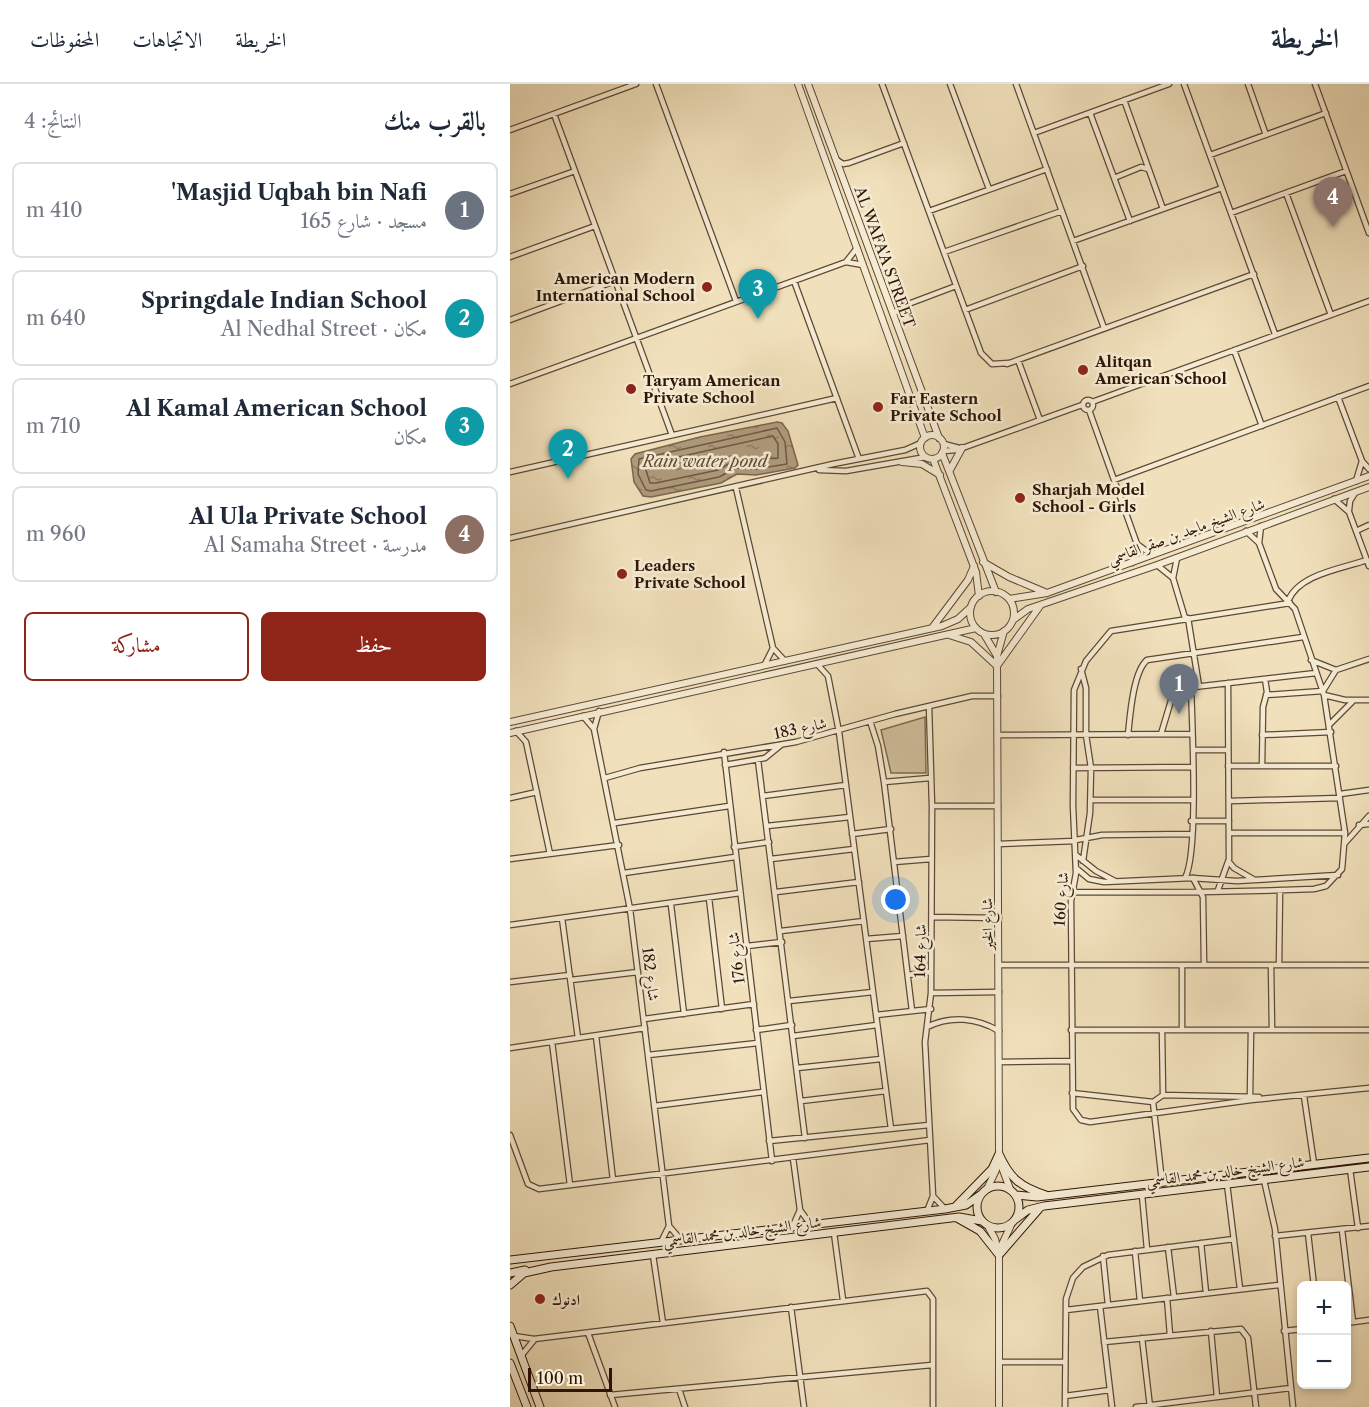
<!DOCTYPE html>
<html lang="ar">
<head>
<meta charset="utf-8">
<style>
	:root { --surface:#fff; --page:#f2f2f3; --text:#1f2937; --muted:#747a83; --line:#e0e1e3; --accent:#8f2418 }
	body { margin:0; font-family:"Libre Caslon Text",Amiri,serif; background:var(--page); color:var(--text); direction:rtl }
	.controls { position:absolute; right:18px; bottom:18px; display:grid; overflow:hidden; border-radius:9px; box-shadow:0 3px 9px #0003 }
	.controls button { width:54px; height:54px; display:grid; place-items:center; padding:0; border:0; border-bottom:2px solid var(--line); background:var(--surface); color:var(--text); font:30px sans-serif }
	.scale { position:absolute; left:18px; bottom:15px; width:84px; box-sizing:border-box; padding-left:6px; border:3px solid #2d1606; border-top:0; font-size:16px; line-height:21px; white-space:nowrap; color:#2d1606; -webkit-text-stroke:4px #f5ebd3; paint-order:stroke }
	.you { position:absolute; left:386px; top:816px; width:21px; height:21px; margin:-15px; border:4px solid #fff; border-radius:50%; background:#1a73e8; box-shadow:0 0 0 9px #1a73e833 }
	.badge { display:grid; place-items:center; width:39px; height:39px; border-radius:50%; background:var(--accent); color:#fff; font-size:20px; font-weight:700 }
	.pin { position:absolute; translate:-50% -50px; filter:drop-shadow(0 2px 3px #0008) }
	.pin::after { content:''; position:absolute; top:32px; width:21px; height:18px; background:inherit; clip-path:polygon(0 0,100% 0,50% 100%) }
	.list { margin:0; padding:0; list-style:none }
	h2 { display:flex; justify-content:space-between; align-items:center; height:78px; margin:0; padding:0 24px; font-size:26px }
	h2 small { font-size:20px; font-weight:400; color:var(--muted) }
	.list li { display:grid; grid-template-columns:39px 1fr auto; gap:18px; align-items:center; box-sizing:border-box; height:96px; margin:0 12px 12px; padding:0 12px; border:2px solid var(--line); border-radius:9px }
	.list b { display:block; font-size:22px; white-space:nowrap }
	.list p { margin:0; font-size:20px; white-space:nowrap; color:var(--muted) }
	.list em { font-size:20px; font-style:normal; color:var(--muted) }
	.actions { display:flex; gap:12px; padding:18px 24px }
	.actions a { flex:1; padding:14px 0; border:2px solid var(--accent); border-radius:9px; text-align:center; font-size:21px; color:var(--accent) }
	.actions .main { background:var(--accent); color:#fff }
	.map { position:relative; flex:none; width:859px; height:1323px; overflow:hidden; direction:ltr }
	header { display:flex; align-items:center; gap:36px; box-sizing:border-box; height:84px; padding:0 30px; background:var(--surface); border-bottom:2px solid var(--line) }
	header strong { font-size:28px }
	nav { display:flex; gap:33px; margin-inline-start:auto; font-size:21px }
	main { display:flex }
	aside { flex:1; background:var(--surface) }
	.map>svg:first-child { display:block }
	.green { fill:#cfbe9c; stroke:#7e6a51; stroke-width:1.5 }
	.water { fill:url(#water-ripples); stroke:#7a664d; stroke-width:1.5 }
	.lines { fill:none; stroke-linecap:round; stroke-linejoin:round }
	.shore { stroke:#6e5842; stroke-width:1.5 }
	.minor-casing { stroke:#5e4833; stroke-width:7 }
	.tertiary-casing { stroke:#5e4833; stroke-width:8 }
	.secondary-casing { stroke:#2d1606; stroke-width:9 }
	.minor { stroke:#f5ebd3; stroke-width:4.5 }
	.tertiary { stroke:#f5ebd3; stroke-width:6 }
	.secondary { stroke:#f5ebd3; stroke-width:7 }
	.poi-dot { fill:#8f2418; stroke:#f5ebd3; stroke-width:2 }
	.labels { text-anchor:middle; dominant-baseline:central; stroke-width:5; stroke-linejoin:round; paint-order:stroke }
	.street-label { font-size:15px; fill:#2d1606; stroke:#f5ebd3 }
	.poi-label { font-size:15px; font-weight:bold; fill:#2d1606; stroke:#f5ebd3; text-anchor:start }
	.water-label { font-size:16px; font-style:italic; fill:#614b36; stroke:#f5ebd3 }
</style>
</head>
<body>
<header>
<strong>الخريطة</strong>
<nav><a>الخريطة</a><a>الاتجاهات</a><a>المحفوظات</a></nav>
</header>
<main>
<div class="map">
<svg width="859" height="1323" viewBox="0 0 859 1323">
	<defs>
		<pattern id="water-ripples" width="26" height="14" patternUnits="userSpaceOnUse" patternTransform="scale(1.5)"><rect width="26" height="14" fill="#ae9b7d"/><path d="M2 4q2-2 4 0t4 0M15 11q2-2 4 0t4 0" fill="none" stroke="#8e7d64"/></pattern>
	</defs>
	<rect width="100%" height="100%" fill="#f0e0bb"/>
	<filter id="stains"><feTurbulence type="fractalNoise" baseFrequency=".00333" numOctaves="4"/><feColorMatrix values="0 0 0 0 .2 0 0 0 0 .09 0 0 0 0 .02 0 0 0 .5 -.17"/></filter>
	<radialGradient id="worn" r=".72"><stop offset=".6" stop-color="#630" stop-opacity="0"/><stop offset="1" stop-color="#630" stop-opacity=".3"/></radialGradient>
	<!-- green -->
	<path class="green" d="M415,633L416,689H381L371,646Z"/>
	<!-- water -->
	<path class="water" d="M267,338L272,339L278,347L288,381L285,384L246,391L227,390L211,399L141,413L133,412L124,398L121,375L125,370L190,353Z"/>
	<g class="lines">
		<!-- shore -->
		<path class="shore" d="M267,344L275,358L277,380L245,385L226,384L209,393L141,407L136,406L128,390L129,375Z
			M263,352L268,360V374L224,377L208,386L146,399H140L135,383L137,380Z"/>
		<defs>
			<path id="minor" d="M146,0L226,217
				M372,0L471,269L482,280L499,279
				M440,0L479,105
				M506,0L594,244
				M674,0L765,250
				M738,0L756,51
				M805,0L859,149
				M614,16L653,125
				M580,29L620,137
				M44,30L162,351
				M0,46L126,0
				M524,49L659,0
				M700,71L816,29
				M327,76L333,80L339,79L394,59
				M604,94L631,83L638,85
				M776,109L821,231
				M0,110L65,87
				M419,127L537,85
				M721,129L836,87
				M563,157L712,104
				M434,168L552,127
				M0,173L85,142
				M336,178L353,181
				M284,197L349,375
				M455,226L573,182
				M383,230L393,222L446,202
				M0,236L105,197
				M724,266L752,342
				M508,276L530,336
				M497,280L744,190
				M0,300L336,178L347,164
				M828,313L852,377L859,385
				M573 321a5 5 0 1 1 10 0a5 5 0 1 1-10 0Z
				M582,318L859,217
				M579,326L627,460L622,479
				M434,360L449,364
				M433,367L447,366L572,321
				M309,386L336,387L416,373
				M0,388L327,314
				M604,396L859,302
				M846,397L852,377
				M226,404L263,564L275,577
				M824,415L839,428L859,482
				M839,426L840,417L845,409
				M736,447L749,459
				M846,447L859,441
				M0,454L323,380L395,366L411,359
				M627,460L642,471
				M667,474L663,494L675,534
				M647,481L663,494
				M778,517C789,490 831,485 857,476
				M780,519L601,547L576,577L564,606L563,722L566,789L561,817L563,1025L571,1036L580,1038L741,1016L859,1004
				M678,534L689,602
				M801,576L826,586
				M255,580L263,564
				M307,580L318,592L329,648L381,1045
				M571,585L576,604V651L581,684L580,729L573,777
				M826,586L859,575
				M756,611L813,607L826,586
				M814,611L835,616H859
				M89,627L84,645L120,825L159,1142L171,1156
				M73,632L84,645
				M360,637L368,662L374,698L402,927
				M820,640L843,617
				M6,647L16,658L40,770
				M651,650L663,610L667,605L806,589
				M488,651L682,650
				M618,651C620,632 623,588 637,576L793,553
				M752,651L821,648
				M683,666H718
				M214,668L262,1077
				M248,676L295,1054
				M215,681L255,674L271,661
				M718,682H826
				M752,682L753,623L757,608L755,595
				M563,684L683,683
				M95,694L130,684L286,658L385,630L462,612H488
				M374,698L420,694
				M830,710L859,706
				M253,712L336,701
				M0,714L27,708
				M581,716H682
				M720,717L830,714
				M422,722H488
				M681,737H719
				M105,739L219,722
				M849,741L859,740
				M257,742L340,733
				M719,749H835
				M342,750L381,745
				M566,756L592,751L681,750
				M835,759L859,732
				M488,760L565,757
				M224,763L259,758
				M566,771L586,787L605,797
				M0,775L109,761
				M261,775L344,765
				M384,778L421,775
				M719,778L724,784L743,795
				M566,784L579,795L594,798L682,794L727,797L828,791
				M114,789L225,773
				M675,794C689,769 682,638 681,602
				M683,794L693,813L694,881
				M708,806L719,775L718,599
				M266,808L349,798
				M562,808C643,809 723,808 804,805L816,802L832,785L835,749L814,611L785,525L766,505L749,459L751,442
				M199,814L212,925
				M161,821L174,930
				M422,833L489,834
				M52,834L68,954
				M0,841L230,809
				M271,847L354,837
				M356,855L393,852
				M237,862L272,858
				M490,881H859
				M761,881L762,946
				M769,881L770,806
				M398,891L420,888
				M61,896L128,888
				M0,898L60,891
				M421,909L489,908
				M279,917L363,908
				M366,931L421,925
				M134,935L244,920
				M417,943C441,931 467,934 489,947
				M246,946L282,941
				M561,946H859
				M652,946L653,1011
				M672,946V881
				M86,952L103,1096
				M283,952L367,941
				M42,958L60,1101
				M0,964L135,944
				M138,971L248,959
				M490,978L561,977
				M287,984L371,975
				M562,1009L643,1018L653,1011L749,1013
				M794,1012L804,1080
				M740,1013L741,946
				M291,1017L376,1007
				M643,1018L652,1098
				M144,1022L253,1008
				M0,1051L18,1100L29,1105L420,1056
				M259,1057L419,1041
				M840,1085L848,1144
				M754,1096L765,1145L783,1323
				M717,1100L730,1205
				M632,1111L637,1165
				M423,1112L435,1125
				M290,1126L301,1141
				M417,1127L423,1112L415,958L421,909L422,722L419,622
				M282,1144L290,1126L283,1074
				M832,1146L843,1238
				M324,1149L333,1216
				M798,1149L804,1202
				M765,1152L859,1142
				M151,1158L159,1142
				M691,1159L696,1209
				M658,1163L664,1213
				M625,1167L630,1217
				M143,1171L153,1239
				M593,1172L598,1221
				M657,1214L660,1251
				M590,1222L602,1323
				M281,1223L294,1323
				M556,1226L769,1201
				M836,1239L859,1236
				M701,1247L707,1313
				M774,1247L792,1245
				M78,1249L105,1323
				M4,1252L24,1255L417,1207L423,1215V1323
				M632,1254L640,1323
				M594,1258L731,1245L738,1254L746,1323
				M11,1272L24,1256
				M489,1278H555
				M169,1305L175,1323
				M100,1311L422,1281
				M555,1312L600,1306
				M555,1323L556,1215L563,1194L573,1183L598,1171L724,1155
				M626,1323L781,1304"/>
			<path id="tertiary" d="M288,0L415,354
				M298,0L429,354
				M410 363a12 12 0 1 1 24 0a12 12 0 1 1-24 0Z
				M432,369L486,508
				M423,375L466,488L469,512
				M392,378L412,380L430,391
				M440,386L452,364
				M473,478L499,493L537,509
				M460 529a22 22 0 1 1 44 0a22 22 0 1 1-44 0Z
				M499,515L537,509L859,392
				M503,536L518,525L647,481L859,403
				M422,544L458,496L464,482
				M474,550L487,572
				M439,551L461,558L487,582L530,522
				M0,638L432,542L448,535L461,523
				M0,649L466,544
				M490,1078L500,1105
				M477,1105L486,1086L489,1070L487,572L494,547
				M478,1142L485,1155L489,1171V1323
				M489,1167L501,1141"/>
			<path id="secondary" d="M489,1070C500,1094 510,1103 536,1111
				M467 1123a21 21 0 1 1 42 0a21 21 0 1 1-42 0Z
				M506,1111L527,1113L859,1074
				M445,1123L482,1085L489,1070
				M447,1134L470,1147L489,1171L529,1125
				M506,1135L518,1126L534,1122L859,1083
				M0,1176L435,1125L456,1121L470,1111
				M0,1189L15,1186
				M0,1201L14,1189L41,1183L449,1133L472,1137
				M0,1242L30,1323
				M0,1279L17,1323"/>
		</defs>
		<!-- minor casing -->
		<use href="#minor" class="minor-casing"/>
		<!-- tertiary casing -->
		<use href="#tertiary" class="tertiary-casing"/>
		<!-- secondary casing -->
		<use href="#secondary" class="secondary-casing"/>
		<!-- minor -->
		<use href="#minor" class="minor"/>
		<!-- tertiary -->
		<use href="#tertiary" class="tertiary"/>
		<!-- secondary -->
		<use href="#secondary" class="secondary"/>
	</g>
	<!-- markers -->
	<g class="poi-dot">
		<circle cx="197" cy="203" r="6"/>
		<circle cx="573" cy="286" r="6"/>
		<circle cx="121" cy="305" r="6"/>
		<circle cx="368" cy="323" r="6"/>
		<circle cx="510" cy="414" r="6"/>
		<circle cx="112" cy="490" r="6"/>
		<circle cx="30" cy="1215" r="6"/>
	</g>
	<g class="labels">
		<!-- street labels -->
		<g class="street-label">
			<text transform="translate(375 173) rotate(70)">AL WAFA'A STREET</text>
			<text transform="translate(676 447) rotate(-20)">شارع الشيخ ماجد بن صقر القاسمي</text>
			<text transform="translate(290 644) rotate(-12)">شارع 183</text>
			<text transform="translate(551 815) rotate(-86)">شارع 160</text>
			<text transform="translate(477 840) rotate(-91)">شارع الخير</text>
			<text transform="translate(410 867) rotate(-89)">شارع 164</text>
			<text transform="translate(226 874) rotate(-97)">شارع 176</text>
			<text transform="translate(141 890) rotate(83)">شارع 182</text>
			<text transform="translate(715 1087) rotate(-7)">شارع الشيخ خالد بن محمد القاسمي</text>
			<text transform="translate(232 1147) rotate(-7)">شارع الشيخ خالد بن محمد القاسمي</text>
		</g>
		<!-- poi labels -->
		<g class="poi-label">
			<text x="185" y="194" text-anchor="end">American Modern<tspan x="185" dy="17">International School</tspan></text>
			<text x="585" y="277">Alitqan<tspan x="585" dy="17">American School</tspan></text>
			<text x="133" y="296">Taryam American<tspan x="133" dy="17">Private School</tspan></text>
			<text x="380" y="314">Far Eastern<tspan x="380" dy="17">Private School</tspan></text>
			<text x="522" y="405">Sharjah Model<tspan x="522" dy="17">School - Girls</tspan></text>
			<text x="124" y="481">Leaders<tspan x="124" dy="17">Private School</tspan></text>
			<text x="42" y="1215">ادنوك</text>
		</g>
		<!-- water labels -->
		<g class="water-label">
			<text x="195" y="377">Rain water pond</text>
		</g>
	</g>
	<rect width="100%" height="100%" filter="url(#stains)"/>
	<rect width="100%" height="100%" fill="url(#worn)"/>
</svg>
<div class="controls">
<button>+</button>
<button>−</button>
</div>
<div class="scale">100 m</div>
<div class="you"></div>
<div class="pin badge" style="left:669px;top:630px;background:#6b7280">1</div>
<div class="pin badge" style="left:58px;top:395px;background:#0f9aa8">2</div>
<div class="pin badge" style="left:248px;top:235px;background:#0f9aa8">3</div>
<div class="pin badge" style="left:823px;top:143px;background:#8d6e63">4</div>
</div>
<aside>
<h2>بالقرب منك<small>النتائج: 4</small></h2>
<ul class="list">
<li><span class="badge" style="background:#6b7280">1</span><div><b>Masjid Uqbah bin Nafi'</b><p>مسجد · شارع 165</p></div><em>410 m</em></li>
<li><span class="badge" style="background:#0f9aa8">2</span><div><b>Springdale Indian School</b><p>مكان · Al Nedhal Street</p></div><em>640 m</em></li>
<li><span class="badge" style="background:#0f9aa8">3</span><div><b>Al Kamal American School</b><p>مكان</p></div><em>710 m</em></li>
<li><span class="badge" style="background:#8d6e63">4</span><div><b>Al Ula Private School</b><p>مدرسة · Al Samaha Street</p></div><em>960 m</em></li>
</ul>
<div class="actions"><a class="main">حفظ</a><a>مشاركة</a></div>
</aside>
</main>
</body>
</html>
